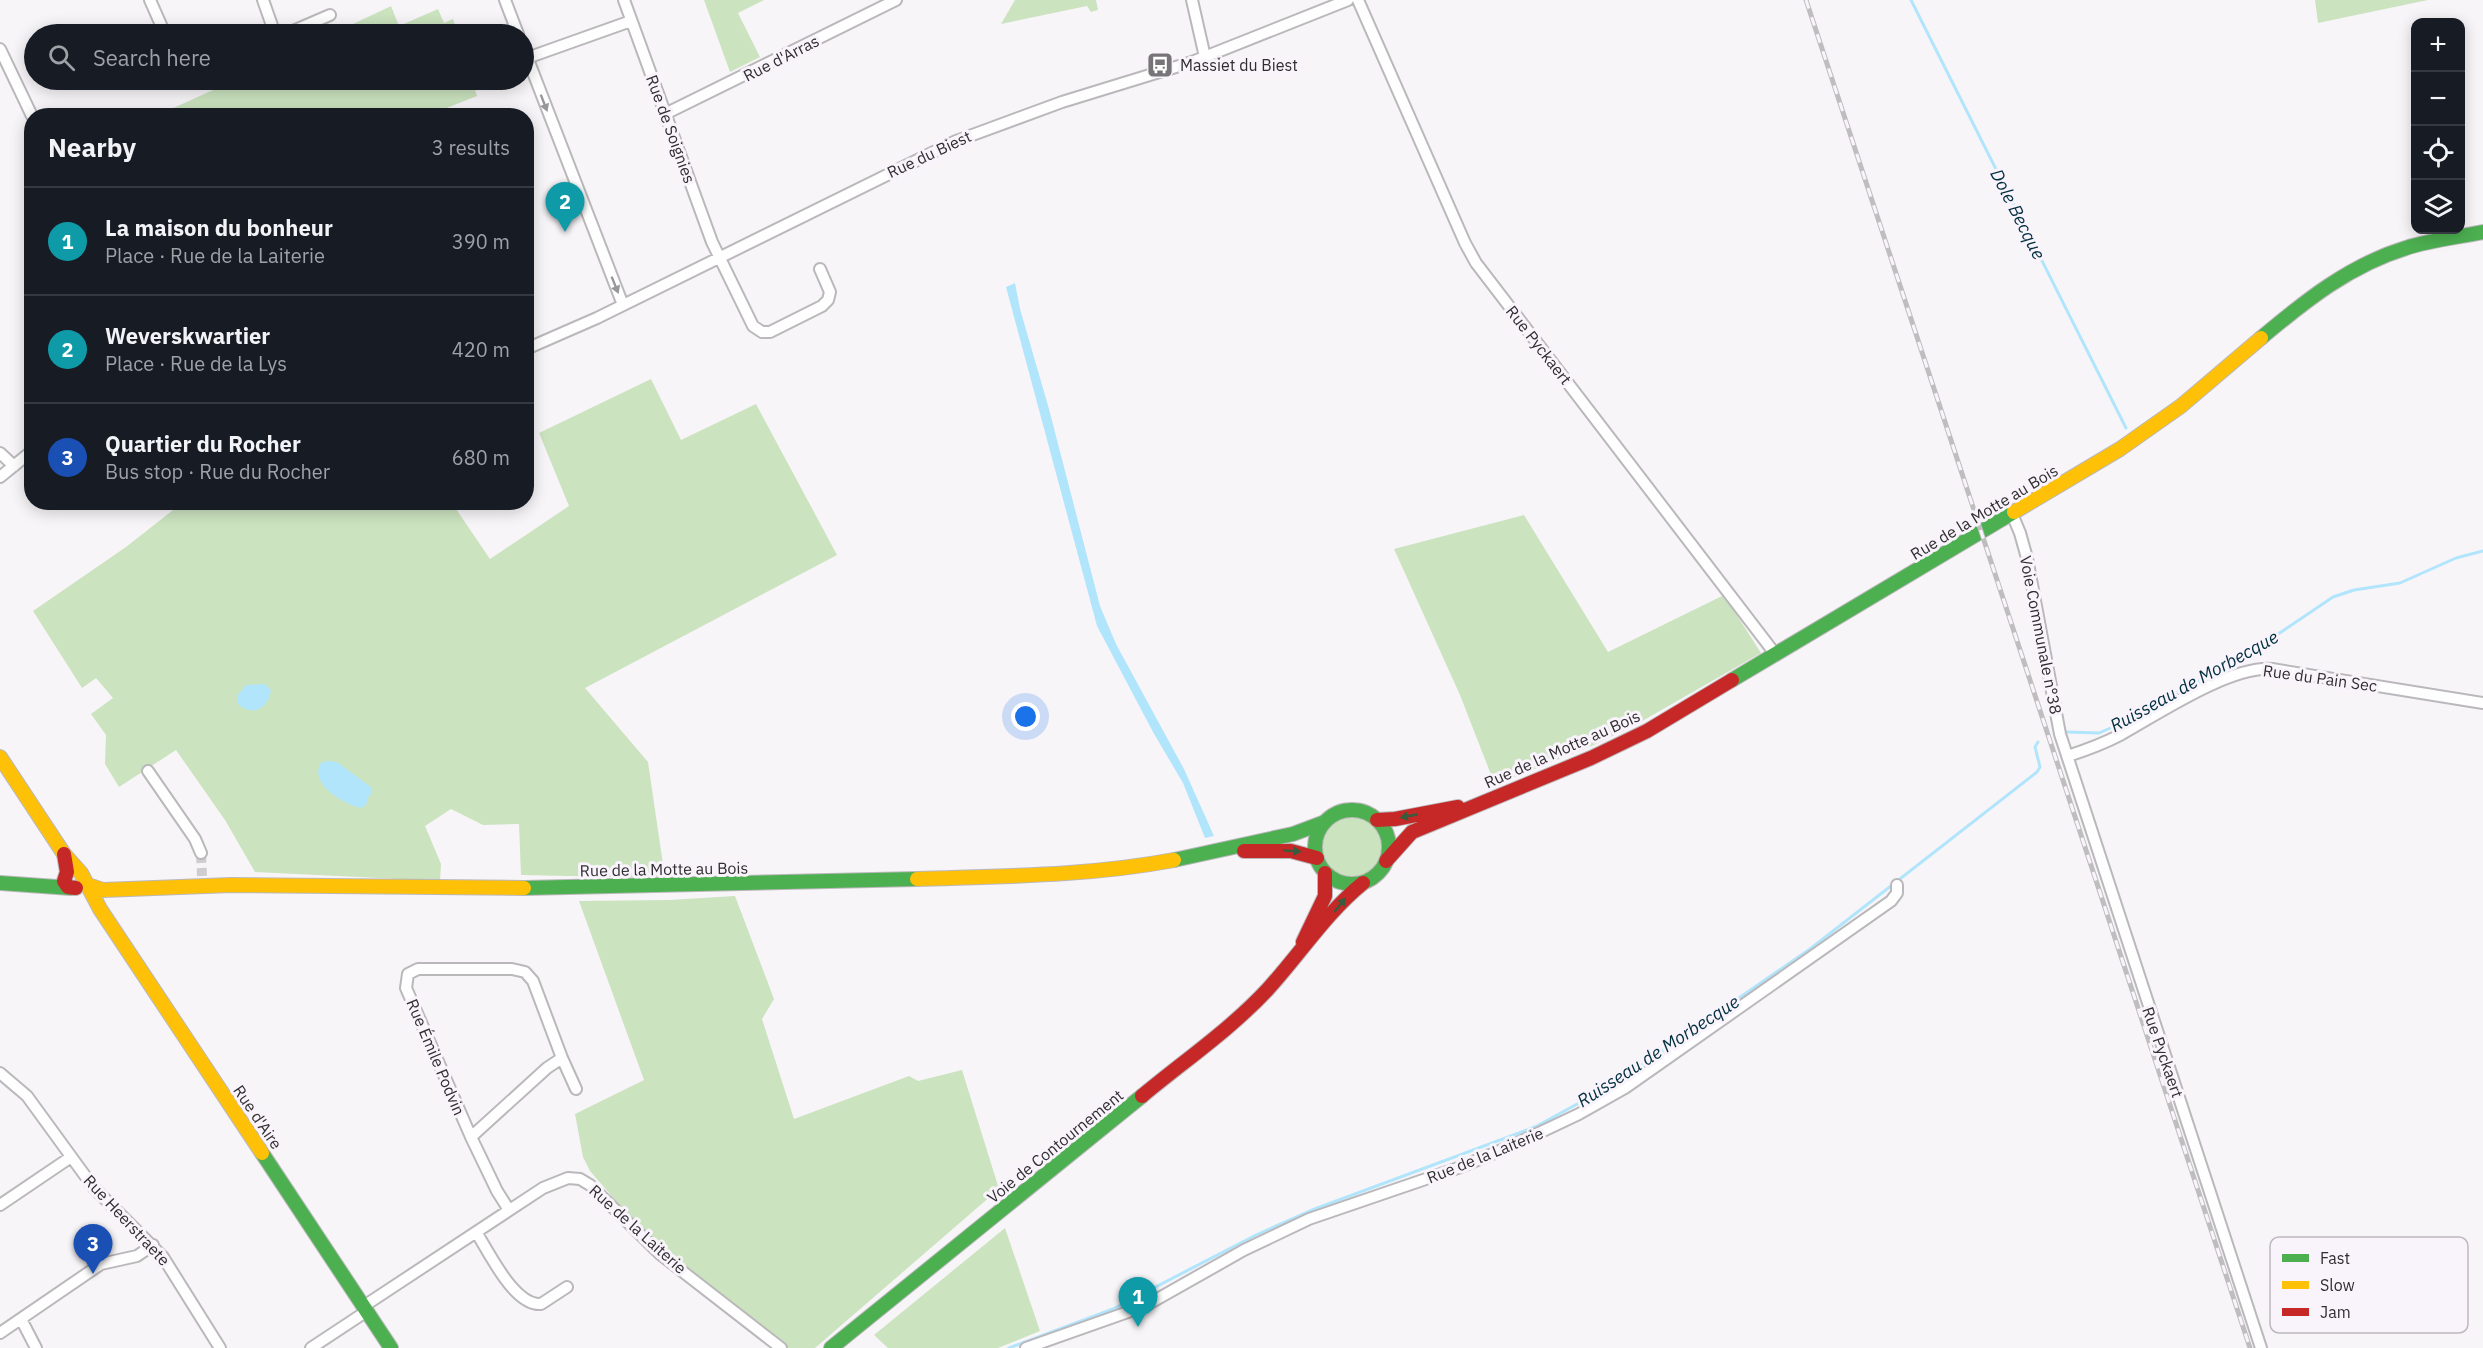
<!DOCTYPE html>
<html lang="en">
<head>
<meta charset="utf-8">
<style>
	:root { --surface:#171b24; --page:#242831; --text:#f1f3f6; --muted:#9ea1a6; --line:#363941; --accent:#767477 }
	body { margin:0; font-family:"IBM Plex Sans",sans-serif; background:var(--page); color:var(--text) }
	.controls { position:absolute; right:18px; top:18px; display:grid; overflow:hidden; border-radius:12px; box-shadow:0 3px 15px #0003 }
	.controls button { width:54px; height:54px; display:grid; place-items:center; padding:0; border:0; border-bottom:2px solid var(--line); background:var(--surface); color:var(--text); font:30px sans-serif }
	.you { position:absolute; left:1026px; top:717px; width:21px; height:21px; margin:-15px; border:4px solid #fff; border-radius:50%; background:#1a73e8; box-shadow:0 0 0 9px #1a73e833 }
	.badge { display:grid; place-items:center; width:39px; height:39px; border-radius:50%; background:var(--accent); color:#fff; font-size:20px; font-weight:700 }
	.pin { position:absolute; translate:-50% -50px; filter:drop-shadow(0 2px 3px #0008) }
	.pin::after { content:''; position:absolute; top:32px; width:21px; height:18px; background:inherit; clip-path:polygon(0 0,100% 0,50% 100%) }
	.list { margin:0; padding:0; list-style:none }
	h2 { display:flex; justify-content:space-between; align-items:center; height:78px; margin:0; padding:0 24px; font-size:26px }
	h2 small { font-size:20px; font-weight:400; color:var(--muted) }
	.list li { display:grid; grid-template-columns:39px 1fr auto; gap:18px; align-items:center; box-sizing:border-box; height:108px; padding:0 24px; border-top:2px solid var(--line) }
	.list b { display:block; font-size:22px; white-space:nowrap }
	.list p { margin:0; font-size:20px; white-space:nowrap; color:var(--muted) }
	.list em { font-size:20px; font-style:normal; color:var(--muted) }
	.icon { flex:none; width:33px; height:33px; fill:none; stroke:currentColor; stroke-width:2; stroke-linecap:round; stroke-linejoin:round }
	.map { position:relative; flex:none; width:2483px; height:1348px; overflow:hidden }
	.search { position:absolute; background:var(--surface); box-shadow:0 3px 15px #0003; left:24px; top:24px; width:510px; height:66px; display:flex; align-items:center; gap:15px; box-sizing:border-box; padding:0 21px; border-radius:33px; color:var(--muted); font-size:22px }
	.panel { position:absolute; background:var(--surface); box-shadow:0 3px 15px #0003; left:24px; top:108px; width:510px; height:402px; border-radius:24px }
	.map>svg:first-child { display:block }
	.green { fill:#cbe3bf }
	.water { fill:#b1e5fc }
	.lines { fill:none; stroke-linecap:round; stroke-linejoin:round }
	.stream { stroke:#b1e5fc; stroke-width:3 }
	.street-tunnel { stroke:#d0cdd1; stroke-width:10; stroke-dasharray:10 5; stroke-linecap:butt }
	.street-casing { stroke:#bab8bb; stroke-width:14 }
	.fast-casing { stroke:#bab8bb; stroke-width:16 }
	.slow-casing { stroke:#bab8bb; stroke-width:16 }
	.jam-casing { stroke:#bab8bb; stroke-width:16 }
	.street { stroke:#fefefe; stroke-width:10 }
	.fast { stroke:#4caf50; stroke-width:14 }
	.slow { stroke:#ffc107; stroke-width:14 }
	.jam { stroke:#c62828; stroke-width:14 }
	.rail-casing { stroke:#bfbebf; stroke-width:5 }
	.rail { stroke:#f9f3fb; stroke-width:3; stroke-dasharray:9; stroke-linecap:butt }
	.oneway { fill:#979698 }
	.oneway2 { fill:#3a5b3c }
	.labels { text-anchor:middle; dominant-baseline:central; stroke-width:6; stroke-linejoin:round; paint-order:stroke }
	.street-label { font-size:16px; fill:#302e31; stroke:#f9f3fb }
	.poi-label { font-size:16px; fill:#302e31; stroke:#f9f3fb; text-anchor:start }
	.water-label { font-size:18px; font-style:italic; fill:#002f3e; stroke:#f9f3fb }
	.key { fill:#f9f3fb; stroke:#bdb8be; stroke-width:1.5 }
	.key-label { font-size:16px; fill:#302e31 }
</style>
</head>
<body>
<div class="map">
<svg width="2483" height="1348" viewBox="0 0 2483 1348">
	<rect width="100%" height="100%" fill="#f8f5f9"/>
	<!-- green -->
	<path class="green" d="M704,0H764L738,13L760,57L730,72Z
		M1015,0H1096L1098,10L1091,12L1087,6L1001,24Z
		M2315,0H2428L2318,23Z
		M391,6L399,26L438,9L444,23L453,19L458,34H332Z
		M235,80H472L477,96L429,115H158Z
		M651,379L681,440L756,404L837,555L585,688L648,762L665,878L521,875L519,824L483,825L451,809L425,826L441,864L440,881L255,872L225,820L176,750L119,787L105,764L106,735L91,714L113,698L96,678L82,688L33,611L126,547L182,503H452L490,559L569,506L539,433Z
		M1524,515L1608,652L1724,595L1761,653L1637,724L1594,745L1495,785L1460,695L1394,549Z
		M1322 848a31 31 0 1 1 62 0a31 31 0 1 1-62 0Z
		M735,896L774,999L762,1019L794,1119L909,1076L918,1081L962,1070L999,1189L815,1348H788L691,1274L647,1237L590,1171L583,1157L575,1114L644,1080L579,901L669,900Z
		M1005,1228L1040,1331L998,1348H888L874,1335Z"/>
	<!-- water -->
	<path class="water" d="M1015,283L1020,309L1049,409L1100,606L1116,644L1184,769L1214,836L1205,838L1183,783L1153,732L1097,626L1006,287Z
		M265,684L271,690C268,710 251,717 237,703V696L246,685Z
		M330,761L337,762L372,788V795H369L367,803L362,808C345,806 306,782 322,762Z"/>
	<g class="lines">
		<!-- stream -->
		<path class="stream" d="M1911,0L2126,428
			M2067,732L2099,733L2115,726L2247,655L2333,597L2354,590L2400,583L2456,558L2483,551
			M1009,1348L1113,1309L1256,1235L1312,1210L1535,1127L1614,1084L1810,949L2037,772L2040,767L2035,747L2038,742"/>
		<!-- street-tunnel -->
		<path class="street-tunnel" d="M201,853L202,876"/>
		<defs>
			<path id="street" d="M150,0L165,34
				M263,0L275,34
				M505,0L518,34
				M624,0L712,242L753,326L762,332H770L822,306L828,300L830,292L820,269
				M1192,0L1205,57
				M1358,0L1465,243L1476,263L1776,655
				M286,34L330,15
				M0,49L32,116
				M524,49L623,305
				M527,58L631,21
				M665,114L896,0
				M526,349L597,318L956,141L1062,102L1192,62L1348,0
				M0,453L14,466
				M0,477L32,451
				M2012,514L2020,533L2027,558L2060,734L2261,1348
				M2068,756C2086,750 2103,744 2120,735C2158,714 2229,666 2272,669L2483,703
				M148,771L195,839L201,853
				M0,1073L27,1096L94,1188L163,1257L220,1348
				M471,1137L547,1068L562,1058
				M0,1205L71,1157
				M509,1210L497,1191L471,1137L406,988L408,974L418,969H512L525,972L533,981L562,1058L576,1089
				M476,1232C489,1252 514,1306 541,1304L567,1287
				M364,1306L543,1188L568,1178L580,1179L590,1185L660,1254L781,1348
				M21,1319L36,1348
				M0,1333L101,1264L137,1256L153,1245
				M311,1348L367,1311
				M1026,1348L1145,1306L1244,1250L1309,1219L1458,1168L1509,1147L1579,1114L1625,1088L1891,901L1897,893V885"/>
			<path id="fast" d="M2261,338C2305,301 2350,265 2406,248C2430,240 2458,237 2483,232
				M1732,680L2014,512
				M1315 847a37 37 0 1 1 74 0a37 37 0 1 1-74 0Z
				M1174,860L1293,834L1325,822
				M0,883L71,888
				M524,888L917,879
				M262,1153L391,1348
				M831,1348L1142,1096"/>
			<path id="slow" d="M2014,512L2120,449L2181,406L2261,338
				M0,757L64,854L81,873L100,909L262,1153
				M917,879C1003,876 1089,876 1174,860
				M88,885L103,890L231,885L524,888"/>
			<path id="jam" d="M1377,820L1395,819L1458,807
				M1244,851H1291L1317,858
				M64,854L67,872L64,881L68,887L76,888
				M1386,861L1412,832L1591,758L1647,731L1732,680
				M1303,942L1325,896V873
				M1142,1096C1184,1061 1231,1029 1268,989C1300,954 1326,913 1363,883"/>
		</defs>
		<!-- street casing -->
		<use href="#street" class="street-casing"/>
		<!-- fast casing -->
		<use href="#fast" class="fast-casing"/>
		<!-- slow casing -->
		<use href="#slow" class="slow-casing"/>
		<!-- jam casing -->
		<use href="#jam" class="jam-casing"/>
		<!-- street -->
		<use href="#street" class="street"/>
		<!-- fast -->
		<use href="#fast" class="fast"/>
		<!-- slow -->
		<use href="#slow" class="slow"/>
		<!-- jam -->
		<use href="#jam" class="jam"/>
		<defs>
			<path id="rail" d="M1806,0L2250,1348"/>
		</defs>
		<!-- rail casing -->
		<use href="#rail" class="rail-casing"/>
		<!-- rail -->
		<use href="#rail" class="rail"/>
	</g>
	<!-- one-way arrows -->
	<defs><path id="oneway-solid" d="M-6-.8H1V-3.2L6.5 0L1 3.2V.8H-6Z" transform="scale(1.5)"/></defs>
	<g class="oneway">
		<use href="#oneway-solid" transform="translate(544 103) rotate(69)"/>
		<use href="#oneway-solid" transform="translate(615 285) rotate(68)"/>
	</g>
	<g class="oneway2">
		<use href="#oneway-solid" transform="translate(1409 816) rotate(169)"/>
		<use href="#oneway-solid" transform="translate(1292 851) rotate(4)"/>
		<use href="#oneway-solid" transform="translate(1340 905) rotate(-52)"/>
	</g>
	<!-- icons -->
	<defs>
		<symbol id="bus-square" viewBox="-11 -11 22 22"><rect x="-9" y="-9" width="18" height="18" rx="4" fill="#767477" stroke="#f9f3fb"/><path d="M-5-6H5V4H4V6H2V4H-2V6H-4V4H-5ZM-3.5-4V0h7V-4ZM-3.5 1.2v1.5H-2V1.2ZM2 1.2v1.5H3.5V1.2Z" fill="#fff"/></symbol>
	</defs>
	<g fill-rule="evenodd">
		<use href="#bus-square" x="1145" y="50" width="30" height="30"/>
	</g>
	<g class="labels">
		<!-- street labels -->
		<g class="street-label">
			<text transform="translate(781 58) rotate(-27)">Rue d'Arras</text>
			<text transform="translate(671 129) rotate(70)">Rue de Soignies</text>
			<text transform="translate(929 154) rotate(-25)">Rue du Biest</text>
			<text transform="translate(1539 345) rotate(52)">Rue Pyckaert</text>
			<text transform="translate(1984 512) rotate(-31)">Rue de la Motte au Bois</text>
			<text transform="translate(2041 635) rotate(79)">Voie Communale n°38</text>
			<text transform="translate(2320 678) rotate(8)">Rue du Pain Sec</text>
			<text transform="translate(1562 749) rotate(-24)">Rue de la Motte au Bois</text>
			<text transform="translate(664 869) rotate(-1)">Rue de la Motte au Bois</text>
			<text transform="translate(2163 1052) rotate(71)">Rue Pyckaert</text>
			<text transform="translate(436 1057) rotate(67)">Rue Émile Podvin</text>
			<text transform="translate(258 1117) rotate(56)">Rue d'Aire</text>
			<text transform="translate(1055 1146) rotate(-39)">Voie de Contournement</text>
			<text transform="translate(1485 1155) rotate(-22)">Rue de la Laiterie</text>
			<text transform="translate(127 1220) rotate(47)">Rue Heerstraete</text>
			<text transform="translate(638 1229) rotate(42)">Rue de la Laiterie</text>
		</g>
		<!-- poi labels -->
		<g class="poi-label">
			<text x="1180" y="65">Massiet du Biest</text>
		</g>
		<!-- water labels -->
		<g class="water-label">
			<text transform="translate(2018 214) rotate(63)">Dole Becque</text>
			<text transform="translate(2194 681) rotate(-29)">Ruisseau de Morbecque</text>
			<text transform="translate(1658 1051) rotate(-33)">Ruisseau de Morbecque</text>
		</g>
	</g>
	<!-- legend -->
	<rect x="2270" y="1237" width="198" height="96" rx="9" class="key"/>
	<rect x="2282" y="1254" width="27" height="8" fill="#4caf50"/>
	<rect x="2282" y="1281" width="27" height="8" fill="#ffc107"/>
	<rect x="2282" y="1308" width="27" height="8" fill="#c62828"/>
	<g class="key-label">
		<text x="2320" y="1264">Fast</text>
		<text x="2320" y="1291">Slow</text>
		<text x="2320" y="1318">Jam</text>
	</g>
</svg>
<div class="controls">
<button>+</button>
<button>−</button>
<button><svg class="icon" aria-label="locate" viewBox="0 0 24 24"><circle cx="12" cy="12" r="6"/><path d="M12 2v4M12 18v4M2 12h4M18 12h4"/></svg></button>
<button><svg class="icon" aria-label="layers" viewBox="0 0 24 24"><path d="M12 4l9 5-9 5-9-5zM3 14l9 5 9-5"/></svg></button>
</div>
<div class="you"></div>
<div class="pin badge" style="left:1138px;top:1327px;background:#0f9aa8">1</div>
<div class="pin badge" style="left:565px;top:232px;background:#0f9aa8">2</div>
<div class="pin badge" style="left:93px;top:1274px;background:#1a4fb4">3</div>
<div class="search"><svg class="icon" aria-label="search" viewBox="0 0 24 24"><circle cx="10" cy="10" r="6"/><path d="M15 15l6 6"/></svg>Search here</div>
<section class="panel">
<h2>Nearby<small>3 results</small></h2>
<ul class="list">
<li><span class="badge" style="background:#0f9aa8">1</span><div><b>La maison du bonheur</b><p>Place · Rue de la Laiterie</p></div><em>390 m</em></li>
<li><span class="badge" style="background:#0f9aa8">2</span><div><b>Weverskwartier</b><p>Place · Rue de la Lys</p></div><em>420 m</em></li>
<li><span class="badge" style="background:#1a4fb4">3</span><div><b>Quartier du Rocher</b><p>Bus stop · Rue du Rocher</p></div><em>680 m</em></li>
</ul>
</section>
</div>
</body>
</html>
